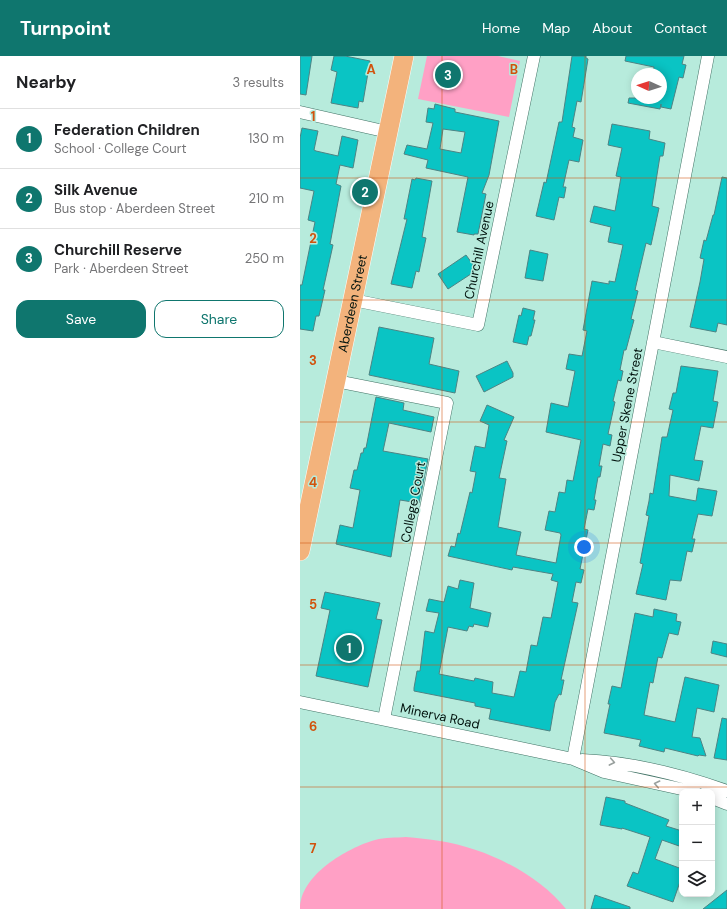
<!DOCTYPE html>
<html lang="en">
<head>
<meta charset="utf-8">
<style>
	:root { --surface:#fff; --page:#f6f6f6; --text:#202124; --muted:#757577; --line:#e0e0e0; --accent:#0f766e }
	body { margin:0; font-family:"DM Sans",sans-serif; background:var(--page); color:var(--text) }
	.controls { position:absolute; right:12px; bottom:12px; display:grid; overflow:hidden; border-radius:8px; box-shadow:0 2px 10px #0003 }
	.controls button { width:36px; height:36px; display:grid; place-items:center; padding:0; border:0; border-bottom:1px solid var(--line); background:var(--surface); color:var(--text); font:20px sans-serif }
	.compass { position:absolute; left:331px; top:12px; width:36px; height:36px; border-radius:50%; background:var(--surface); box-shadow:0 2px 10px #0003; rotate:273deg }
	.you { position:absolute; left:284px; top:491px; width:14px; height:14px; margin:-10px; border:3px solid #fff; border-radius:50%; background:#1a73e8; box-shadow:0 0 0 6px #1a73e833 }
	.badge { display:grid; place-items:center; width:26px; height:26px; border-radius:50%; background:var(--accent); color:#fff; font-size:13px; font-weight:700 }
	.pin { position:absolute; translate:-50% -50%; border:2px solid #fff; box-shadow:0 1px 4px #0006 }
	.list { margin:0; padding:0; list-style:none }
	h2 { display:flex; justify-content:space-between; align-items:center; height:52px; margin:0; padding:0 16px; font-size:17px }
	h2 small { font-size:13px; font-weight:400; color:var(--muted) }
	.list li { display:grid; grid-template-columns:26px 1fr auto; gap:12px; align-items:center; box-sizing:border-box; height:60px; padding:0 16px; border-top:1px solid var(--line) }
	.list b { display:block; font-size:15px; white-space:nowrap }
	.list p { margin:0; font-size:13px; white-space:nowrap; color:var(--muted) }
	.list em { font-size:13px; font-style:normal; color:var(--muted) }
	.actions { display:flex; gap:8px; padding:12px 16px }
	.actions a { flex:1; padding:9px 0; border:1px solid var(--accent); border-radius:12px; text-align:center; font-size:14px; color:var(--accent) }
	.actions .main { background:var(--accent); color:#fff }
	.icon { flex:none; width:22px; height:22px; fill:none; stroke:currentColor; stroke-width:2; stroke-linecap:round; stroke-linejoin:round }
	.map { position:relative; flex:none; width:427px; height:853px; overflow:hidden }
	header { display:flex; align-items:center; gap:24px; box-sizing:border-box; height:56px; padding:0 20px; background:var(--accent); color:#fff }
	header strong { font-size:19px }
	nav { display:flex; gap:22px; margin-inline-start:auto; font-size:14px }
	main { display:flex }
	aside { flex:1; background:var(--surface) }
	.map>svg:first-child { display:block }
	.green { fill:#ffa0c5 }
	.building { fill:#0ac4c4; stroke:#4d8484; fill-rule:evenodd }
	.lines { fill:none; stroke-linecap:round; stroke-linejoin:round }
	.street-casing { stroke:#427366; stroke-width:13 }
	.primary-casing { stroke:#fff; stroke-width:20 }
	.street { stroke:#fff; stroke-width:12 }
	.primary { stroke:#f3b37c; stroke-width:19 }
	.oneway { stroke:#99a09e }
	.grid { fill:none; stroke:#d1520c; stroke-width:1; stroke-opacity:0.55 }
	.labels { text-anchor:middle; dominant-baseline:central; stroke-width:3; stroke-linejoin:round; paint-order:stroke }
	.street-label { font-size:13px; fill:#01120d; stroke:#b7ebdc }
	.grid-label { font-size:13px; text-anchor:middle; font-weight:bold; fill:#d1520c; stroke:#b7ebdc; stroke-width:3; stroke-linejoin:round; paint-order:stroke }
</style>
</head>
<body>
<header>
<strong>Turnpoint</strong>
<nav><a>Home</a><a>Map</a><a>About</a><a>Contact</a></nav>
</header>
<main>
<aside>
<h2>Nearby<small>3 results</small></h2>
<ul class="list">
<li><span class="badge">1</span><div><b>Federation Children</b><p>School · College Court</p></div><em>130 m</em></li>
<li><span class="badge">2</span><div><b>Silk Avenue</b><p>Bus stop · Aberdeen Street</p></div><em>210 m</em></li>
<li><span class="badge">3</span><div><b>Churchill Reserve</b><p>Park · Aberdeen Street</p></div><em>250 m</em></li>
</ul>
<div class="actions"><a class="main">Save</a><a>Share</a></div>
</aside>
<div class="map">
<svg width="427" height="853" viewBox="0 0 427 853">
	<rect width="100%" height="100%" fill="#b7ebdc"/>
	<!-- green -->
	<path class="green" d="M127,0H198L220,5L209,61L118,43Z
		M106,781C117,782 129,783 140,785C185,792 237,817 266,853H0C0,819 47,792 75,784C85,781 96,782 106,781Z"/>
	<!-- building -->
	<path class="building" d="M0,0H12L6,39L0,38Z
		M34,0H45L70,5L63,46L59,45L58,52L31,47L37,16L31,14Z
		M272,0H286V2L288,3L281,46L277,45L272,71L275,72L273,81L283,84L279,106L269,104L263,131H266L264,142L259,141L254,164L236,160L244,126L246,127L259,66H262Z
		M326,0H384L382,8L386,9L383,22L379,21L371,53L361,51V48L360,53L328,47L329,42H361V17L353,16L354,11L325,5Z
		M135,48L155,53V56L199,65L189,119L182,137L186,138L178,178H174V179L157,176L168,121L126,112L128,104L104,98L107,89L127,93L133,67L126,66L128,52L134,53ZM143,73L165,76L161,97L140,93Z
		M312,68L350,75L349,83L365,87L363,100H360L352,150L359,152L351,189L346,187L335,234L338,235L331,263L334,264L331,275L326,294H324L320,314L323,315L321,325L318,324L313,345L315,346L308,378L312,379L310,390L303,388L299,410H302L300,421H298L294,444H296L294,454L288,453L284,473L288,474L280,513L284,514L281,527L276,526L272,546L278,547L261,624H264L261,639L259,638L255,646L250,675L189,663L191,653L175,650V647L114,635V632L117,615H120L125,575L134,577L139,557L126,555L129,543L144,546L148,530L158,533L160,524L174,527L170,552L191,557L188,571L174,568L173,571L169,570L167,575L148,571L139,618L174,625L175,622L193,626L192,637L214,641L220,615L226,616L231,589L237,590L243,561L251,562L258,526L251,524L253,518L213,511L212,514L148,500L151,490L155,491L158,477L160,478L170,436L172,437L176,416L170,415L175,390L185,392L189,369L180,365L187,349L214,361L204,384L207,385L199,422L206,423L198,471L221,476L216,499L256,507L261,479L260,477L245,474L249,455L255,456L259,436L265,437L267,424L273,425L281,384L246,376L251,347L268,351L275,315L266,313L269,298L282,300L287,275L283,274L292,225L309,228V225L315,226L323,189L308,186L311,171L290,166L294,150L315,155L321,121L316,120L322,92L308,89Z
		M2,72L18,75L14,94L16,95L38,100L42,80L58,84L53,112L40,109L36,128L41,130L30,188L33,189L23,234H25L19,260H16L13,275L0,273V229H2L15,166L8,164L14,135L0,132V82Z
		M422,121L427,122V269L418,267L416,276L390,271L400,226L404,203L400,202L404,184L406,185L413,159H414Z
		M116,122L132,125L122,181L126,182L119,216L116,215L112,232L91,228L107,163H104L112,123L115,124Z
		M230,194L248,198L243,225L225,222Z
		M166,199L177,214L148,233L138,218Z
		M223,252L235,255L233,264H235L231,280H229L227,289L213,286L219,259L221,260Z
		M79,271L134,282L129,308L159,315L155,337L69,319Z
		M207,305L213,317V321L184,336L176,320Z
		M381,310L418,315L413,345L418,346L413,372L401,370L394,404L403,405L399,425L370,419L369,440L396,445L398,432L417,435L412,460L398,458L392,483H395L392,496L387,495L381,525L370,524L366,544L336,538L343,508L340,507L349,460L346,459L349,445L350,437L353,438L362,381H367L373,354L369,353L373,337H376Z
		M76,341L104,347L103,354L134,361L131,376L89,367L83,395L128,403L119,447L100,444L91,501L36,488L40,469L53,472L60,434L50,432L54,414H57L61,397H63L64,392H66Z
		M25,536L80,547L76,563L82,564L68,631L16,620L30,554L21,552Z
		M354,553L377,558L376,565L381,566L378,579L369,577L362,602L358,601L353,627L350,626L344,659L375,666L385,621L419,629L414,656L397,652L392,681L400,682L406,700L399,699L398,700L365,692L364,696L339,690L341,684L304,677L310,648H308L312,630L321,632L335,557L353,561Z
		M413,585L427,588V601L411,597Z
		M422,662L427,663V704L414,702Z
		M306,741L325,745V747L369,764L366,770L382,775V791L362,784L355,803L382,813V820L373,846L327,830L333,816L338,818L350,781L322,772V773L300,769Z
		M427,834V853H403Z
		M295,839L330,851V853H291Z"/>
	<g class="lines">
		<defs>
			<path id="street" d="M0,56L88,76
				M53,244L178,269L234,0
				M353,286L427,301
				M36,325L147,347L84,663
				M0,646L273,703L304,716L395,736
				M273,703L408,0
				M282,704C330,706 382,719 427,735
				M412,742L427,748"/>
			<g id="primary">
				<path id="s1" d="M0,495L104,0"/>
			</g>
		</defs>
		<!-- street casing -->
		<use href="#street" class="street-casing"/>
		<!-- primary casing -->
		<use href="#primary" class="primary-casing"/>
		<!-- street -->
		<use href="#street" class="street"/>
		<!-- primary -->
		<use href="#primary" class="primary"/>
	</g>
	<!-- one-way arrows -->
	<defs><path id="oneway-chevron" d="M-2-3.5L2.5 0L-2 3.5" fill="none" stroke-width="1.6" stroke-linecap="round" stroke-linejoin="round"/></defs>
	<g class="oneway">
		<use href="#oneway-chevron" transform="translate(312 706) rotate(11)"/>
		<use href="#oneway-chevron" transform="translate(357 728) rotate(-168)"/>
	</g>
	<!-- grid -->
	<path class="grid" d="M142,0V853M285,0V853M0,122H427M0,244H427M0,366H427M0,487H427M0,609H427M0,731H427"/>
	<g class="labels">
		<!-- street labels -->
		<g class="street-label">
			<text transform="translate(179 194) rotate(-78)">Churchill Avenue</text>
			<text stroke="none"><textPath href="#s1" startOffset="253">Aberdeen Street</textPath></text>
			<text transform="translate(327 349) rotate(-79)">Upper Skene Street</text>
			<text transform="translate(113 446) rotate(-79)">College Court</text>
			<text transform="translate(140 660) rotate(12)">Minerva Road</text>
		</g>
	</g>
	<g class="grid-label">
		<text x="71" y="18">A</text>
		<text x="214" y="18">B</text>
		<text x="13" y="65">1</text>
		<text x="13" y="187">2</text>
		<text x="13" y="309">3</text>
		<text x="13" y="431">4</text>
		<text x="13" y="553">5</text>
		<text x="13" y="675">6</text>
		<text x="13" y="797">7</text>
	</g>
</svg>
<div class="controls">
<button>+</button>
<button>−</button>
<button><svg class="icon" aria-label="layers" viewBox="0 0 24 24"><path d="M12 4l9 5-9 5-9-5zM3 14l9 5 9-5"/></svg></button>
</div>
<svg class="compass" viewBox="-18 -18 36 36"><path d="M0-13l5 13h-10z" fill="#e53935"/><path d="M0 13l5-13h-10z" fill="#757577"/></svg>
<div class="you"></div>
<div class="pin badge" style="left:49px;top:592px">1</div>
<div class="pin badge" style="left:65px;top:136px">2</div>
<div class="pin badge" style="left:148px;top:19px">3</div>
</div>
</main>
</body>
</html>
